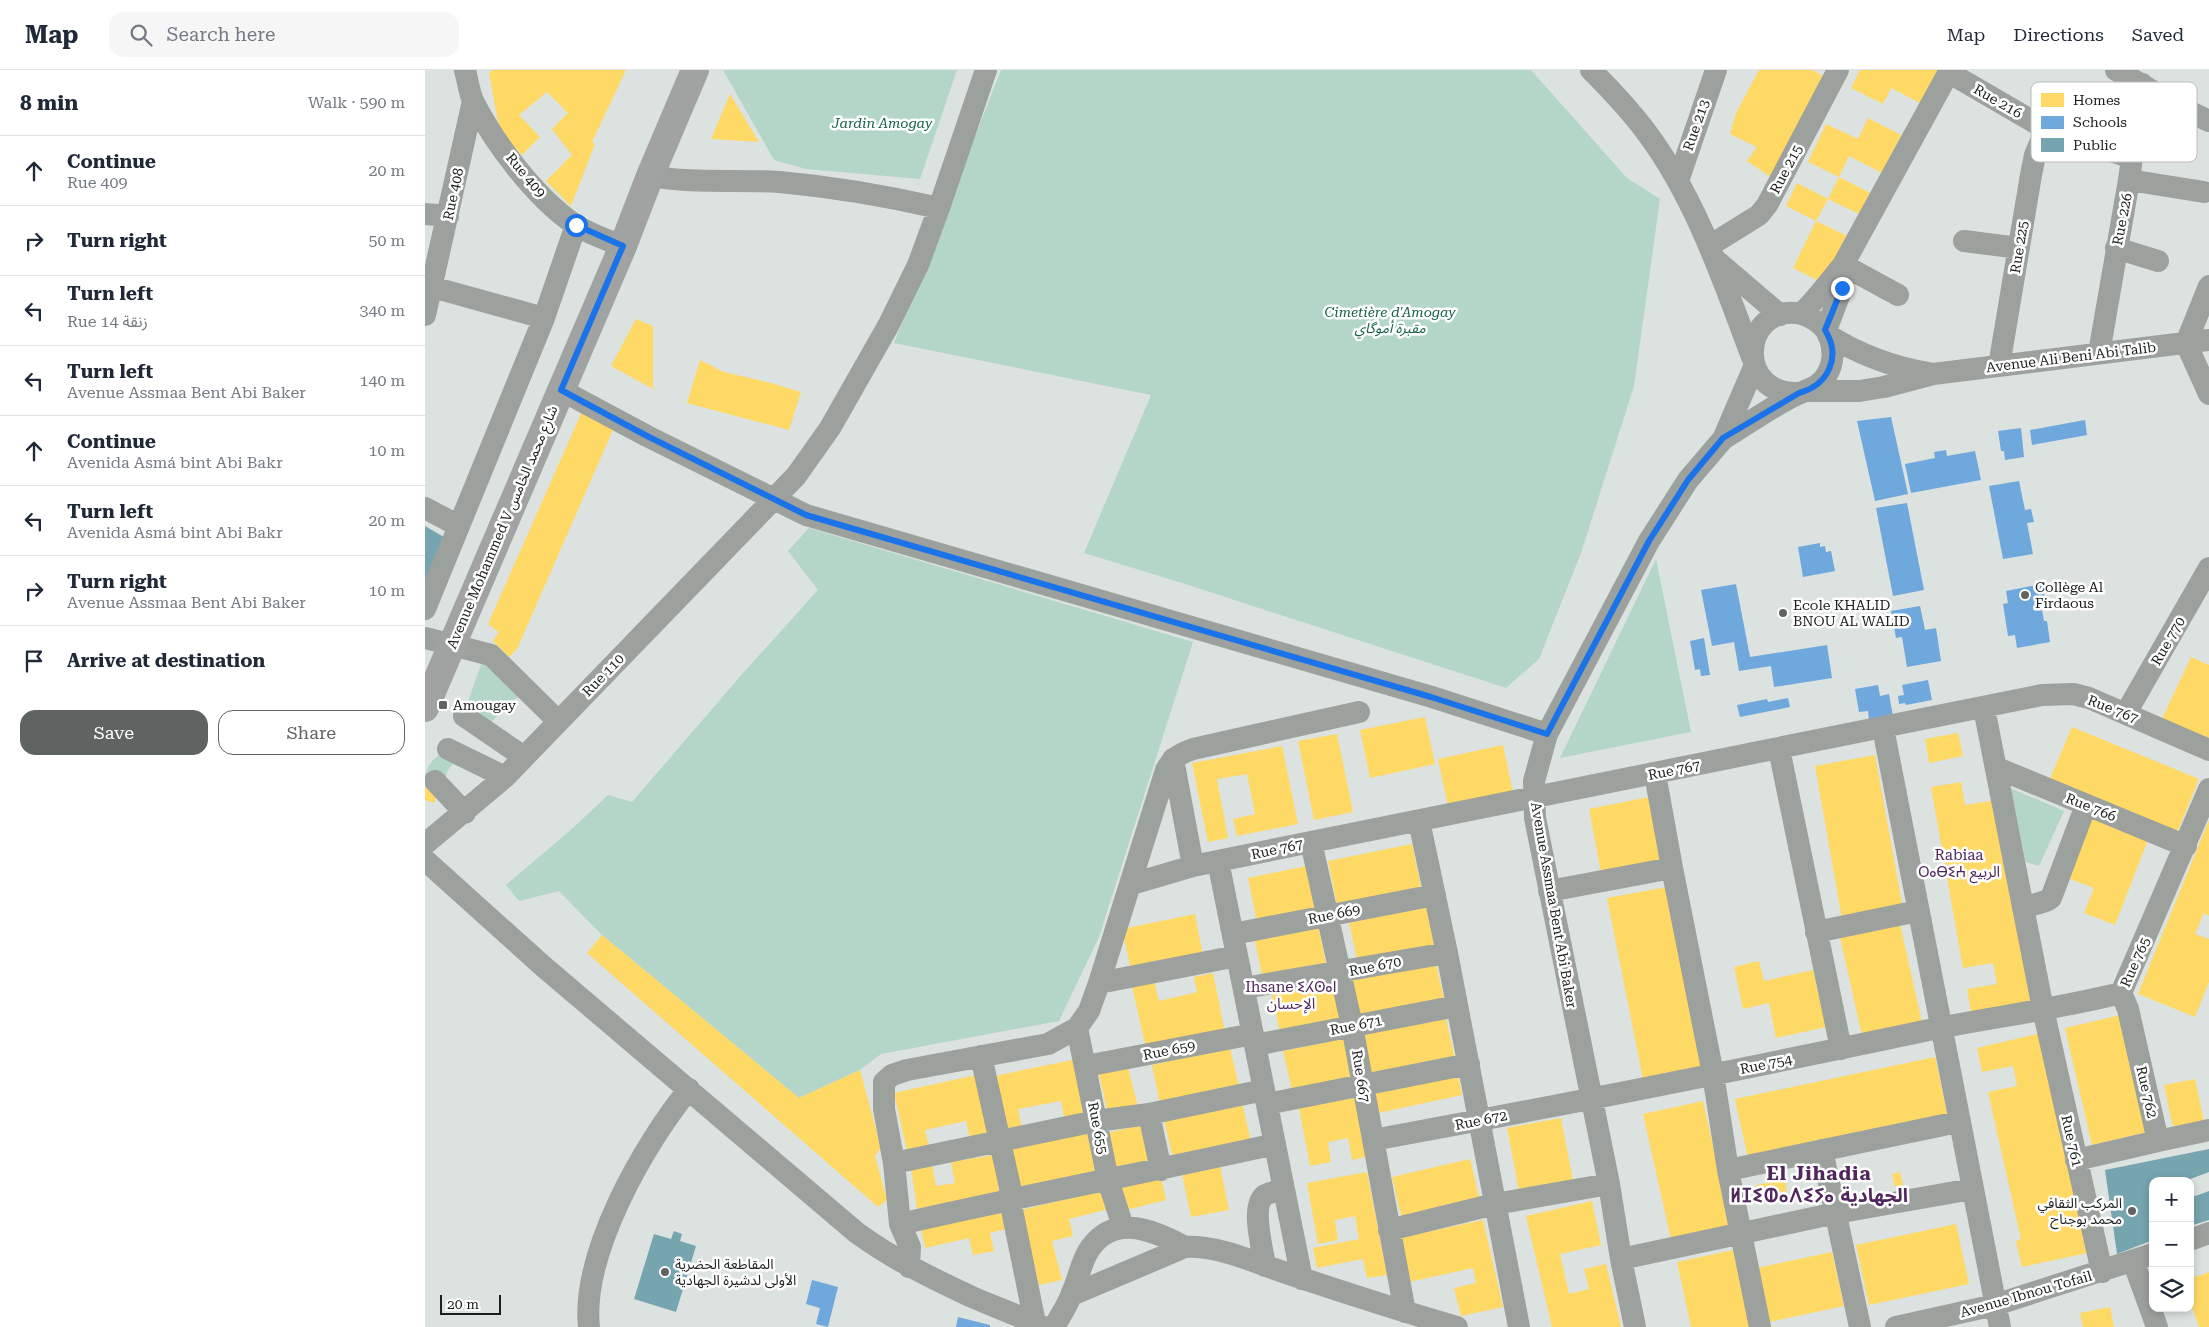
<!DOCTYPE html>
<html lang="en">
<head>
<meta charset="utf-8">
<style>
	:root { --surface:#fff; --page:#f6f6f7; --text:#1f2937; --muted:#747a83; --line:#e0e1e3; --accent:#5f6361 }
	body { margin:0; font-family:"Roboto Serif","Noto Sans Arabic","Noto Sans Tifinagh",serif; background:var(--page); color:var(--text) }
	.controls { position:absolute; right:15px; bottom:15px; display:grid; overflow:hidden; border-radius:10px; box-shadow:0 2px 8px #0003 }
	.controls button { width:45px; height:45px; display:grid; place-items:center; padding:0; border:0; border-bottom:1px solid var(--line); background:var(--surface); color:var(--text); font:25px sans-serif }
	.scale { position:absolute; left:15px; bottom:12px; width:61px; box-sizing:border-box; padding-left:5px; border:2px solid #1b1f1d; border-top:0; font-size:14px; line-height:18px; white-space:nowrap; color:#1b1f1d; -webkit-text-stroke:4px #fff; paint-order:stroke }
	.stop { position:absolute; width:15px; height:15px; margin:-11px; border:4px solid #1a73e8; border-radius:50%; background:#fff }
	.stop.end { background:#1a73e8; border-color:#fff; box-shadow:0 1px 5px #0008 }
	.list { margin:0; padding:0; list-style:none }
	h2 { display:flex; justify-content:space-between; align-items:center; height:65px; margin:0; padding:0 20px; font-size:21px }
	h2 small { font-size:16px; font-weight:400; color:var(--muted) }
	.list li { display:grid; grid-template-columns:32px 1fr auto; gap:15px; align-items:center; box-sizing:border-box; height:70px; padding:0 20px; border-top:1px solid var(--line) }
	.list b { display:block; font-size:19px; white-space:nowrap }
	.list p { margin:0; font-size:16px; white-space:nowrap; color:var(--muted) }
	.list em { font-size:16px; font-style:normal; color:var(--muted) }
	.actions { display:flex; gap:10px; padding:15px 20px }
	.actions a { flex:1; padding:11px 0; border:1px solid var(--accent); border-radius:15px; text-align:center; font-size:18px; color:var(--accent) }
	.actions .main { background:var(--accent); color:#fff }
	.icon { flex:none; width:28px; height:28px; fill:none; stroke:currentColor; stroke-width:2; stroke-linecap:round; stroke-linejoin:round }
	.map { position:relative; flex:none; width:1784px; height:1257px; overflow:hidden }
	header { display:flex; align-items:center; gap:30px; box-sizing:border-box; height:70px; padding:0 25px; background:var(--surface); border-bottom:1px solid var(--line) }
	header strong { font-size:24px }
	nav { display:flex; gap:28px; margin-inline-start:auto; font-size:18px }
	.search { width:350px; height:45px; background:var(--page); display:flex; align-items:center; gap:12px; box-sizing:border-box; padding:0 18px; border-radius:15px; color:var(--muted); font-size:19px }
	main { display:flex }
	aside { flex:1; background:var(--surface) }
	.map>svg:first-child { display:block }
	.green { fill:#b4d6c8 }
	.homes { fill:#ffd966 }
	.schools { fill:#6fa8dc }
	.public { fill:#76a5af }
	.lines { fill:none; stroke-linecap:round; stroke-linejoin:round }
	.street { stroke:#9da19e; stroke-width:22 }
	.primary { stroke:#a0a3a2; stroke-width:28 }
	.route { stroke:#1a73e8; stroke-width:6 }
	.poi-dot { fill:#5f6361; stroke:#fff; stroke-width:2 }
	.labels { text-anchor:middle; dominant-baseline:central; stroke-width:5; stroke-linejoin:round; paint-order:stroke }
	.street-label { font-size:14px; fill:#1b1f1d; stroke:#fff }
	.park-label { font-size:14px; font-style:italic; fill:#145f49; stroke:#fff }
	.poi-label { font-size:14px; fill:#1b1f1d; stroke:#fff; text-anchor:start }
	.neighbourhood-label { font-size:15px; fill:#50275d; stroke:#fff }
	.district-label { font-size:19px; font-weight:bold; letter-spacing:1px; fill:#50275d; stroke:#fff }
	.key { fill:#fff; stroke:#bbbcbb; stroke-width:1 }
	.key-label { font-size:14px; fill:#1b1f1d }
</style>
</head>
<body>
<header>
<strong>Map</strong>
<div class="search"><svg class="icon" aria-label="search" viewBox="0 0 24 24"><circle cx="10" cy="10" r="6"/><path d="M15 15l6 6"/></svg>Search here</div>
<nav><a>Map</a><a>Directions</a><a>Saved</a></nav>
</header>
<main>
<aside>
<h2>8 min<small>Walk · 590 m</small></h2>
<ul class="list">
<li><svg class="icon" aria-label="ahead" viewBox="0 0 24 24"><path d="M12 20V5M6 11l6-6 6 6"/></svg><div><b>Continue</b><p>Rue 409</p></div><em>20 m</em></li>
<li><svg class="icon" aria-label="right" viewBox="0 0 24 24"><path d="M7 20v-9h11M14 6l5 5-5 5"/></svg><div><b>Turn right</b></div><em>50 m</em></li>
<li><svg class="icon" aria-label="left" viewBox="0 0 24 24"><path d="M17 20v-9H6M10 6l-5 5 5 5"/></svg><div><b>Turn left</b><p>Rue 14 زنقة</p></div><em>340 m</em></li>
<li><svg class="icon" aria-label="left" viewBox="0 0 24 24"><path d="M17 20v-9H6M10 6l-5 5 5 5"/></svg><div><b>Turn left</b><p>Avenue Assmaa Bent Abi Baker</p></div><em>140 m</em></li>
<li><svg class="icon" aria-label="ahead" viewBox="0 0 24 24"><path d="M12 20V5M6 11l6-6 6 6"/></svg><div><b>Continue</b><p>Avenida Asmá bint Abi Bakr</p></div><em>10 m</em></li>
<li><svg class="icon" aria-label="left" viewBox="0 0 24 24"><path d="M17 20v-9H6M10 6l-5 5 5 5"/></svg><div><b>Turn left</b><p>Avenida Asmá bint Abi Bakr</p></div><em>20 m</em></li>
<li><svg class="icon" aria-label="right" viewBox="0 0 24 24"><path d="M7 20v-9h11M14 6l5 5-5 5"/></svg><div><b>Turn right</b><p>Avenue Assmaa Bent Abi Baker</p></div><em>10 m</em></li>
<li><svg class="icon" aria-label="arrive" viewBox="0 0 24 24"><path d="M6 21V4h12l-3 4 3 4H6"/></svg><div><b>Arrive at destination</b></div></li>
</ul>
<div class="actions"><a class="main">Save</a><a>Share</a></div>
</aside>
<div class="map">
<svg width="1784" height="1257" viewBox="0 0 1784 1257">
	<rect width="100%" height="100%" fill="#dce2df"/>
	<!-- green -->
	<path class="green" d="M298,0H532L495,109L381,99L349,90Z
		M576,0H1106L1202,108L1235,129L1209,316L1156,483L1114,589L1081,618L757,513L659,483L726,325L469,273Z
		M384,458L768,572L674,867L634,951L456,984L435,1000L374,1028L177,865L134,821L94,831L81,815L148,758L183,725L207,732L318,603L393,520L363,481Z
		M1231,489L1266,662L1135,688Z
		M58,589L98,622L64,654L39,643Z
		M21,683L32,689L23,700L19,713L0,706C3,694 9,686 21,683Z
		M1585,718L1639,741L1614,796L1601,792Z"/>
	<!-- homes -->
	<path class="homes" d="M67,0H201L167,72L170,74L146,136L121,111L147,85L127,59L143,43L122,22L94,45L115,67L97,85L75,63L64,3Z
		M1334,0H1388L1398,6L1350,110L1322,91L1332,77L1305,64L1311,43Z
		M1435,0H1516L1499,35L1466,18L1458,34L1426,18Z
		M305,24L334,72L286,69Z
		M1443,48L1476,65L1457,103L1424,86L1414,107L1447,124L1436,145L1403,129L1414,107L1383,92L1401,54L1433,69Z
		M1372,113L1403,129L1391,151L1361,136Z
		M1391,151L1422,166L1398,213L1368,198Z
		M211,249L228,256V319L186,296Z
		M275,290L299,302L346,313L376,322L364,360L262,333Z
		M159,337L191,353L92,579L84,587L68,571L74,562L63,554Z
		M1766,587L1784,595V673L1736,651Z
		M1000,647L1010,694L945,708L935,660Z
		M1647,657L1774,709L1752,763L1624,711Z
		M1533,663L1538,686L1504,693L1500,669Z
		M912,664L928,742L889,750L873,671Z
		M1078,675L1088,723L1023,736L1013,689Z
		M857,676L873,754L812,766L808,749L830,744L822,704L792,709L803,768L783,772L767,693Z
		M1450,685L1478,839L1417,849L1390,696Z
		M1536,712L1540,735L1571,730L1606,931L1546,942L1542,919L1572,914L1568,893L1538,898L1506,717Z
		M0,713L14,718L9,733L0,730Z
		M1224,727L1237,796L1177,808L1164,739Z
		M1663,747L1723,770L1690,855L1659,843L1669,818L1640,807Z
		M1784,750V846L1779,843L1770,864L1784,869V912L1770,947L1713,924Z
		M987,774L996,817L912,835L903,791Z
		M886,795L896,839L832,852L823,808Z
		M1242,817L1278,997L1218,1009L1182,828Z
		M1008,835L1018,879L934,897L924,853Z
		M770,844L778,886L706,900L697,859Z
		M1475,854L1498,957L1438,970L1415,867Z
		M893,855L902,898L838,910L829,866Z
		M177,865L374,1028L435,1000L456,1078L450,1086L462,1130L453,1137L162,883Z
		M1010,890L1020,933L936,951L927,908Z
		M1334,891L1339,911L1388,900L1401,957L1351,968L1344,933L1318,939L1309,897Z
		M788,903L800,962L721,979L707,916L729,911L734,931L772,922L769,907Z
		M910,909L919,953L856,966L846,922Z
		M1700,944L1727,1061L1667,1075L1640,958Z
		M1020,945L1030,989L946,1007L937,963Z
		M1617,963L1667,1182L1597,1197L1591,1171L1596,1169L1563,1022L1592,1016L1588,996L1557,1002L1552,978Z
		M922,968L931,1011L868,1024L858,981Z
		M805,978L814,1016L735,1034L727,995Z
		M1510,987L1523,1047L1323,1088L1310,1029Z
		M652,989L663,1047L640,1052L636,1031L593,1039L597,1059L576,1063L565,1007Z
		M703,997L713,1037L683,1044L674,1004Z
		M551,1005L564,1065L545,1069L541,1051L500,1060L505,1081L483,1085L469,1023Z
		M1033,1005L1037,1025L953,1043L949,1023Z
		M1770,1009L1780,1056L1749,1062L1739,1015Z
		M933,1027L944,1086L927,1090L923,1068L903,1072L906,1092L885,1096L874,1038Z
		M1278,1031L1307,1161L1247,1174L1218,1044Z
		M817,1033L826,1071L748,1088L739,1050Z
		M1136,1048L1148,1111L1094,1121L1082,1058Z
		M717,1055L727,1093L692,1102L682,1063Z
		M666,1060L676,1100L594,1119L584,1080Z
		M569,1085L575,1125L492,1139L486,1098L507,1094L511,1116L530,1113L526,1092Z
		M1045,1089L1055,1131L977,1149L967,1107Z
		M795,1096L804,1140L766,1147L757,1104Z
		M942,1102L962,1205L942,1208L938,1189L892,1198L888,1178L934,1169L930,1146L910,1150L913,1170L893,1174L882,1113Z
		M1475,1102L1478,1115L1470,1117L1467,1104Z
		M736,1108L741,1130L701,1140L696,1118Z
		M1360,1110L1362,1121L1334,1126L1331,1115Z
		M680,1120L684,1139L644,1149L648,1166L627,1171L637,1210L614,1215L596,1140Z
		M1167,1131L1176,1175L1135,1184L1144,1224L1164,1219L1159,1199L1181,1194L1196,1257H1127L1101,1146Z
		M577,1141L581,1159L565,1163L569,1181L548,1185L544,1168L500,1178L496,1159Z
		M1058,1150L1078,1237L1036,1246L1029,1218L1051,1213L1048,1198L984,1212L974,1168Z
		M1531,1154L1544,1214L1444,1235L1431,1175Z
		M1308,1180L1325,1257H1266L1252,1192Z
		M1407,1182L1419,1236L1344,1252L1332,1198Z
		M1784,1202V1257H1774L1765,1231V1209Z
		M1685,1237L1689,1257H1658L1655,1243Z"/>
	<!-- schools -->
	<path class="schools" d="M1466,347L1483,424L1450,431L1432,351Z
		M1660,350L1662,365L1607,375L1605,360Z
		M1596,358L1599,387L1580,390L1579,381H1576L1573,361Z
		M1521,380L1522,386L1550,381L1556,410L1486,423L1480,394L1510,388L1509,382Z
		M1594,411L1600,440L1606,439L1609,452L1602,453L1608,484L1578,489L1564,416Z
		M1482,433L1499,520L1468,526L1451,438Z
		M1395,473V477L1400,476L1401,482L1406,481L1410,501L1378,507L1373,477Z
		M1311,514L1325,587L1402,575L1407,608L1349,617L1346,596L1314,601L1309,572L1287,576L1276,520Z
		M1617,514L1622,539L1617,540L1619,551H1622L1625,572L1592,578L1590,565L1583,566L1578,534L1583,533L1581,521Z
		M1495,536L1500,560L1511,558L1516,591L1482,597L1477,567L1471,568L1466,541Z
		M1279,568L1285,605L1276,606L1275,599L1270,600L1265,571Z
		M1503,610L1507,630L1481,635L1480,633L1474,634L1473,626L1479,625L1477,615Z
		M1453,615L1455,626L1464,624L1468,646L1444,650L1443,641L1434,642L1430,619Z
		M1363,628L1365,637L1315,647L1312,635L1342,629L1343,632Z
		M387,1210L413,1217L403,1257L391,1254L395,1238L381,1234Z
		M533,1247L565,1255V1257H531Z"/>
	<!-- public -->
	<path class="public" d="M0,456L24,470L0,524Z
		M1784,1079V1102L1760,1111H1728V1170L1692,1184L1680,1100Z
		M1784,1121V1150L1765,1156V1128Z
		M249,1161L257,1164L255,1171L271,1176L251,1242L209,1229L229,1164L246,1169Z"/>
	<g class="lines">
		<!-- street -->
		<path class="street" d="M40,0C43,11 44,23 49,33C71,75 110,127 149,154C164,164 182,170 198,176
			M1166,0C1186,20 1205,40 1222,63C1271,129 1298,210 1327,287
			M1691,0L1761,40L1784,51
			M1523,2L1621,59L1707,88
			M225,106C268,114 312,109 355,112C409,117 462,126 514,138
			M1704,110L1779,122
			M1253,111L1291,0
			M0,144L23,146
			M1539,171L1594,178
			M1284,176L1334,145L1342,135L1413,0
			M1691,178L1733,191
			M1293,192L1355,245
			M1418,195L1473,225
			M1784,216L1761,273L1784,324
			M7,217L119,248
			M1376,244C1392,229 1404,212 1418,195L1525,0
			M0,245L48,31
			M1401,260L1417,218L1418,196
			M1403,265C1435,285 1467,297 1504,303
			M1674,283L1704,110L1717,14
			M1574,296L1606,105L1610,85L1621,59
			M136,320L222,366L381,445L1007,627L1122,664
			M1383,321H1434L1459,317L1508,304L1784,270
			M1298,369C1323,354 1347,336 1373,324C1384,319 1394,317 1401,306C1409,294 1409,279 1404,266C1398,253 1384,245 1371,243C1315,238 1311,326 1374,323
			M0,438L34,456
			M0,539L119,248L151,155
			M0,568L66,585L133,651
			M1559,638L1618,939L1677,1202
			M1701,643L1784,498
			M39,646L99,687
			M1458,658L1575,1257
			M23,679L80,707
			M1354,679L1416,979
			M748,689L768,796
			M1572,698L1761,776
			M1230,704L1247,798L1288,1004L1303,1100L1335,1257
			M10,711L40,743
			M994,751L1022,883L1094,1257
			M886,772L927,956L980,1242
			M0,774L80,707L371,406L405,358L463,256L493,195L514,138L561,0
			M0,790L119,897L432,1163C468,1189 506,1208 547,1227C570,1237 595,1246 618,1257
			M793,791L877,1209
			M707,814L768,796L886,772L1617,625L1648,624L1664,628L1784,680
			M1124,821L1247,798
			M1598,838L1621,831L1626,828L1661,735
			M1391,862L1493,841
			M808,864L1010,825
			M674,913L812,886
			M819,918L1022,883
			M1696,923L1703,939L1733,1071L1784,1060
			M652,958L683,1110L698,1157
			M830,975L1032,936
			M556,986L585,1117L586,1135L610,1253
			M661,996L828,964
			M842,1034L1044,994
			M724,1044L736,1100
			M948,1070C1133,1036 1319,999 1504,960C1568,947 1632,939 1696,923L1784,719
			M1397,1080L1435,1257
			M1651,1090L1733,1071
			M469,1093L671,1051L724,1044L839,1020
			M1303,1100L1533,1052
			M475,1154C600,1125 725,1102 850,1074
			M964,1160L1070,1134L1184,1114
			M1765,1170L1784,1163
			M1196,1189L1411,1143L1547,1119
			M1708,1191L1732,1257
			M840,1196C838,1180 825,1136 840,1125C846,1122 853,1121 859,1119
			M484,1197L485,1177L475,1154L469,1093L459,1039V1012L467,1005L482,1000L623,974L652,958L664,941L674,913L741,700C748,688 754,684 768,679L934,642
			M647,1225L760,1177C795,1175 833,1194 867,1205C921,1223 976,1241 1032,1257
			M164,1257C156,1184 219,1074 264,1019
			M629,1257C635,1246 643,1235 647,1223C654,1208 656,1190 666,1177C691,1143 730,1161 760,1177
			M1210,1257L1196,1189L1184,1114L1110,748L1109,711L1122,664L1224,471L1263,410L1298,369L1329,297
			M1471,1257L1570,1235L1728,1184"/>
		<!-- primary -->
		<path class="primary" d="M0,638L198,176L225,106L270,0"/>
	</g>
	<g class="lines">
		<!-- route -->
		<path class="route" d="M151,155L198,176L136,320L222,366L381,445L1006,627L1122,664L1224,471L1263,410L1298,368L1374,323C1403,315 1417,287 1400,260L1417,218"/>
	</g>
	<!-- markers -->
	<g class="poi-dot">
		<circle cx="1600" cy="525" r="5"/>
		<circle cx="1358" cy="543" r="5"/>
		<rect x="13" y="630" width="10" height="10" rx="2.5"/>
		<circle cx="1707" cy="1141" r="5"/>
		<circle cx="240" cy="1202" r="5"/>
	</g>
	<g class="labels">
		<!-- street labels -->
		<g class="street-label">
			<text transform="translate(1573 31) rotate(30)">Rue 216</text>
			<text transform="translate(1271 55) rotate(-71)">Rue 213</text>
			<text transform="translate(1361 99) rotate(-62)">Rue 215</text>
			<text transform="translate(101 105) rotate(50)">Rue 409</text>
			<text transform="translate(28 124) rotate(-78)">Rue 408</text>
			<text transform="translate(1697 149) rotate(-79)">Rue 226</text>
			<text transform="translate(1594 177) rotate(-81)">Rue 225</text>
			<text transform="translate(1646 287) rotate(-7)">Avenue Ali Beni Abi Talib</text>
			<text transform="translate(77 457) rotate(-67)">Avenue Mohammed V شارع محمد الخامس</text>
			<text transform="translate(1743 571) rotate(-60)">Rue 770</text>
			<text transform="translate(178 605) rotate(-46)">Rue 110</text>
			<text transform="translate(1688 639) rotate(22)">Rue 767</text>
			<text transform="translate(1249 700) rotate(-11)">Rue 767</text>
			<text transform="translate(1666 737) rotate(22)">Rue 766</text>
			<text transform="translate(852 779) rotate(-12)">Rue 767</text>
			<text transform="translate(1129 835) rotate(80)">Avenue Assmaa Bent Abi Baker</text>
			<text transform="translate(909 844) rotate(-11)">Rue 669</text>
			<text transform="translate(1710 892) rotate(-66)">Rue 765</text>
			<text transform="translate(950 896) rotate(-11)">Rue 670</text>
			<text transform="translate(931 955) rotate(-11)">Rue 671</text>
			<text transform="translate(744 980) rotate(-11)">Rue 659</text>
			<text transform="translate(1341 994) rotate(-11)">Rue 754</text>
			<text transform="translate(936 1006) rotate(81)">Rue 667</text>
			<text transform="translate(1722 1022) rotate(77)">Rue 762</text>
			<text transform="translate(1056 1050) rotate(-11)">Rue 672</text>
			<text transform="translate(673 1058) rotate(79)">Rue 655</text>
			<text transform="translate(1647 1071) rotate(77)">Rue 761</text>
			<text transform="translate(1601 1224) rotate(-16)">Avenue Ibnou Tofail</text>
		</g>
		<!-- park labels -->
		<g class="park-label">
			<text x="457" y="53">Jardin Amogay</text>
			<text x="965" y="242">Cimetière d'Amogay<tspan x="965" dy="16">مقبرة أموگاي</tspan></text>
		</g>
		<!-- poi labels -->
		<g class="poi-label">
			<text x="1610" y="517">Collège Al<tspan x="1610" dy="16">Firdaous</tspan></text>
			<text x="1368" y="535">Ecole KHALID<tspan x="1368" dy="16">BNOU AL WALID</tspan></text>
			<text x="28" y="635">Amougay</text>
			<text x="1697" y="1133" text-anchor="end">المركب الثقافي<tspan x="1697" dy="16">محمد بوجناح</tspan></text>
			<text x="250" y="1194">المقاطعة الحضرية<tspan x="250" dy="16">الأولى لدشيرة الجهادية</tspan></text>
		</g>
		<!-- neighbourhood labels -->
		<g class="neighbourhood-label">
			<text x="1534" y="785">Rabiaa<tspan x="1534" dy="17">ⵔⴰⴱⵉⵄ الربيع</tspan></text>
			<text x="866" y="917">Ihsane ⵉⵃⵙⴰⵏ<tspan x="866" dy="17">الإحسان</tspan></text>
		</g>
		<!-- district labels -->
		<g class="district-label">
			<text x="1394" y="1103">El Jihadia<tspan x="1394" dy="22">ⵍⵊⵉⵀⴰⴷⵉⵢⴰ الجهادية</tspan></text>
		</g>
	</g>
	<!-- legend -->
	<rect x="1606" y="12" width="166" height="80" rx="8" class="key"/>
	<rect x="1616" y="23" width="23" height="14" fill="#ffd966"/>
	<rect x="1616" y="46" width="23" height="13" fill="#6fa8dc"/>
	<rect x="1616" y="68" width="23" height="14" fill="#76a5af"/>
	<g class="key-label">
		<text x="1648" y="35">Homes</text>
		<text x="1648" y="57">Schools</text>
		<text x="1648" y="80">Public</text>
	</g>
</svg>
<div class="controls">
<button>+</button>
<button>−</button>
<button><svg class="icon" aria-label="layers" viewBox="0 0 24 24"><path d="M12 4l9 5-9 5-9-5zM3 14l9 5 9-5"/></svg></button>
</div>
<div class="scale">20 m</div>
<div class="stop" style="left:151px;top:155px"></div>
<div class="stop end" style="left:1417px;top:218px"></div>
</div>
</main>
</body>
</html>
